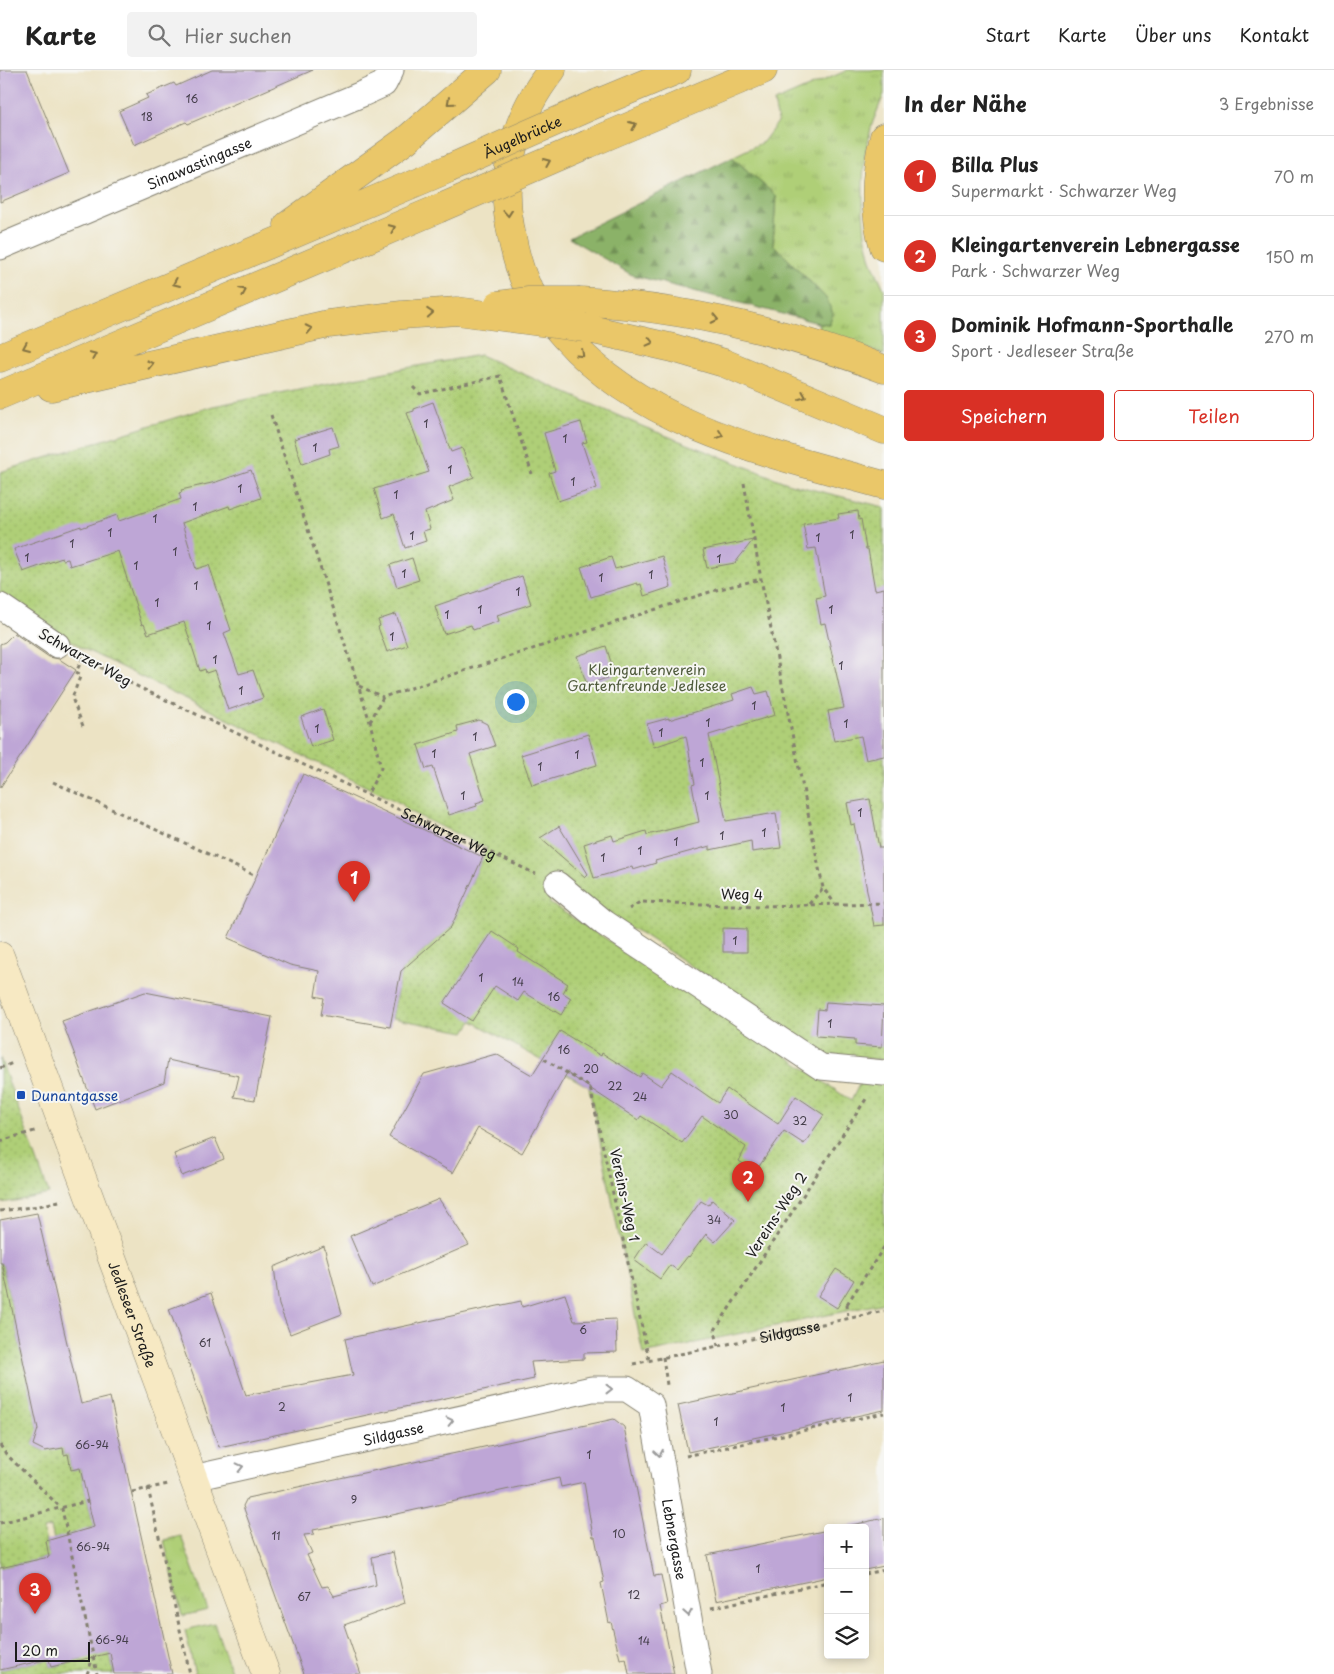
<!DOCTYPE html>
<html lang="de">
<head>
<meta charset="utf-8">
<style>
	:root { --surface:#fff; --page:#f2f2f2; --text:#222; --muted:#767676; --line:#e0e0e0; --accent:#d93025 }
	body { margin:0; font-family:"Playpen Sans",sans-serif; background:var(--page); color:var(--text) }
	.controls { position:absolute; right:15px; bottom:15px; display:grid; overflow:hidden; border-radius:5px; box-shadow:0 2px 8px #0003 }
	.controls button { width:45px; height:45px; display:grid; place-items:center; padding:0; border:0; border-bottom:1px solid var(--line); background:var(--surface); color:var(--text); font:25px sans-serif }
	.scale { position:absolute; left:15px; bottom:12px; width:75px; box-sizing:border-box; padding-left:5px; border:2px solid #1c1c1c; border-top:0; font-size:14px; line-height:18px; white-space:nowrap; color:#1c1c1c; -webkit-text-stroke:4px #f6f6f2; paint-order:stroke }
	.you { position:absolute; left:515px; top:631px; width:18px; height:18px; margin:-12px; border:4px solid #fff; border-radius:50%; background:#1a73e8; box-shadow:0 0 0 8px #1a73e833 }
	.badge { display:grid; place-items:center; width:32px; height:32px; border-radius:50%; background:var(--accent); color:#fff; font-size:16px; font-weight:700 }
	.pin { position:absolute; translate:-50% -41px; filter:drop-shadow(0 1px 2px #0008) }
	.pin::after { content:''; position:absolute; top:26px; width:18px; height:15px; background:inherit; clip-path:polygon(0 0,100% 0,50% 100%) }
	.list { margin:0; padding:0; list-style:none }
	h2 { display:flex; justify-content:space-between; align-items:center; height:65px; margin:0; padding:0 20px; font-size:21px }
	h2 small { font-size:16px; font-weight:400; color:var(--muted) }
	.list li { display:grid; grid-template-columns:32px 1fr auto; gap:15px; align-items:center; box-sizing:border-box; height:80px; padding:0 20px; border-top:1px solid var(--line) }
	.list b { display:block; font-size:19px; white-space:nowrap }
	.list p { margin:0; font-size:16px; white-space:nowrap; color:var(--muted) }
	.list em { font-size:16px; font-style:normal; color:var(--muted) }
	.actions { display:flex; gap:10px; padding:15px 20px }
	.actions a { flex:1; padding:11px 0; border:1px solid var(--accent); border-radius:5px; text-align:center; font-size:18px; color:var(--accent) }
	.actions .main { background:var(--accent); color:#fff }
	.icon { flex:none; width:28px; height:28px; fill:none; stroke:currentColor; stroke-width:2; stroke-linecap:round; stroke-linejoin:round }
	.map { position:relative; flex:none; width:884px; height:1604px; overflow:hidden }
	header { display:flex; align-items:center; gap:30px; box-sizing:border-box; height:70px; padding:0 25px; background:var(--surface); border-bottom:1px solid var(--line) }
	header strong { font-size:24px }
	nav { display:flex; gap:28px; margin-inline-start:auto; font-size:18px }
	.search { width:350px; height:45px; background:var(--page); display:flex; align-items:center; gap:12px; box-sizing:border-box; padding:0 18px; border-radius:5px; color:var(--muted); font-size:19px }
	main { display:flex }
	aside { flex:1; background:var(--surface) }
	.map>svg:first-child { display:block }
	.grass { fill:url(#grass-tufts); stroke:#66764a }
	.forest { fill:url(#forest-firs); stroke:#546742 }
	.park { fill:url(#park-dots); stroke:#66764a }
	.building { fill:#bea6d6 }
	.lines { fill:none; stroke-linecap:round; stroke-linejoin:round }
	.street-casing { stroke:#848070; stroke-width:27 }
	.secondary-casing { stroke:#848070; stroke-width:29 }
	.highway-casing { stroke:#848070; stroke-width:29 }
	.path { stroke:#848070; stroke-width:3; stroke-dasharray:4 4; stroke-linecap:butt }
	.street { stroke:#fff; stroke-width:25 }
	.secondary { stroke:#f7e9c3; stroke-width:28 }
	.highway { stroke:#eac769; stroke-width:28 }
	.highway-bridge-casing { stroke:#848070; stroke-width:29; stroke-linecap:butt }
	.highway-bridge { stroke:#eac769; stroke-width:28 }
	.oneway { stroke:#837242 }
	.oneway2 { stroke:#999 }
	.transit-dot { fill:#1a4fb4; stroke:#f6f6f2; stroke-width:2 }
	.labels { text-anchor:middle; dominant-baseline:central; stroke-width:4; stroke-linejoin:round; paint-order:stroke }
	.number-label { font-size:11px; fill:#443e4a }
	.street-label { font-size:14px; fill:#1c1c1c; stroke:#f6f6f2 }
	.park-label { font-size:14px; fill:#4f5b3c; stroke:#f6f6f2 }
	.transit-label { font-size:14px; fill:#164399; stroke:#f6f6f2; text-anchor:start }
</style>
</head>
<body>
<header>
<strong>Karte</strong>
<div class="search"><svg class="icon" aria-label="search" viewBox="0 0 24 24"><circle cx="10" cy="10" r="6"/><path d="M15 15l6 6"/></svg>Hier suchen</div>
<nav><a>Start</a><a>Karte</a><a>Über uns</a><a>Kontakt</a></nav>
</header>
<main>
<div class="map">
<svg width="884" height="1604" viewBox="0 0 884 1604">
	<defs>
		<pattern id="grass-tufts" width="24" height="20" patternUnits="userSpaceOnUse" patternTransform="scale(1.25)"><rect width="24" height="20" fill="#afcf77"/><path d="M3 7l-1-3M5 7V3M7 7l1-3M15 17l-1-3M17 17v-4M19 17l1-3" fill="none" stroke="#96b166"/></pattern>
		<pattern id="forest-firs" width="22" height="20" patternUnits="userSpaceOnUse" patternTransform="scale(1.25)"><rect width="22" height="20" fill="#8bb268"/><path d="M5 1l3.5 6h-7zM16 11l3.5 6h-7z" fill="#719055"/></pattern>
		<pattern id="park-dots" width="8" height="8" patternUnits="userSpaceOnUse" patternTransform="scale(1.25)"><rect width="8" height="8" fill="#afcf77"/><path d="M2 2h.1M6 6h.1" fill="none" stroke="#96b166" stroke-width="1.8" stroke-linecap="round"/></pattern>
	</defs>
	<rect width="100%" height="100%" fill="#f6f6f2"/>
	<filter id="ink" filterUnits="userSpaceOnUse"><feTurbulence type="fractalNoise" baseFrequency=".02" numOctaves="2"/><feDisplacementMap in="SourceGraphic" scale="10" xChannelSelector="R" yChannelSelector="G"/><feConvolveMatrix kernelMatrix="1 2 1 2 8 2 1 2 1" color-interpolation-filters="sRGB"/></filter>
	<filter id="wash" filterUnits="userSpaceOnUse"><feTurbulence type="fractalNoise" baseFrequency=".0096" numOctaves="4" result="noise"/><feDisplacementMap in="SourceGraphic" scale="20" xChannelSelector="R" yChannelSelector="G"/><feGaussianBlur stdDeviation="1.12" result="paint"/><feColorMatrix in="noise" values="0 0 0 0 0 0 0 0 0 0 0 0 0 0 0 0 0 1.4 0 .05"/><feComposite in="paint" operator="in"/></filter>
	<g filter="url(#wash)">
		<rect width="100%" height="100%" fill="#ece3c4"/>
		<!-- grass -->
		<path class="grass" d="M848,0H884V24L872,54L865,84L863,110V140L865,164L871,190L884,219V285L819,261L818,253L829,254L826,228L773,174L776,126L732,87L763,72L778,52L774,32Z
			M181,1466L208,1540L182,1546L164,1470Z
			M214,1553L232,1604H195L185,1560Z"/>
		<!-- forest -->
		<path class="forest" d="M732,87L776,126L773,174L826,228L833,244L829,254L818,253L632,205L569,168Z"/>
		<!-- park -->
		<path class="park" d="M480,285L644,357L790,414L884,437V990L826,985L641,863L557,822L549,833L737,951L851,1031L861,1011L884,1013V1233L643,1284L589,1017L472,951L465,962L392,948L401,901L451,857L487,778L408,741L402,734L84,579L0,523V402L213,336L406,298Z
			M0,988L49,1124L15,1131L0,1133Z
			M0,1193H2L39,1362L34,1370L35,1375C45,1385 52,1379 62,1372L64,1385L68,1384L71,1400L80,1398L94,1457L89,1458L107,1550L111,1590L114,1604H0V1600L49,1589L51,1597L82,1590L51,1457L43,1459L49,1487L0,1498Z"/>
		<g id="blocks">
			<!-- building -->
			<path class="building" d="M0,0H27L69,103L0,132Z
				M212,0H313L188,54L186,52L134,75L119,41L148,28L146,25L174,13L176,16Z
				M433,332L451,382L462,378L474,407L449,417L454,430L425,442L430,459L423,461L426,471L405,478L394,444L383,448L374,419L429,402L407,343L414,341V339Z
				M581,352L587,372L582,373L597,418L558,431L549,403L555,401L544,363Z
				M333,357L339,376L329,379L330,384L302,394L294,369Z
				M251,400L261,428L230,439L229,436L182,453L196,499L209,495L231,560L224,563L239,604L253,600L263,628L228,640L215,600L206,603L205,599L200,601L184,552L148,564L144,554L142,555L118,481L70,496L68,489L63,490L62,488L23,502L14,479L81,456V458L117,445L119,451L181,429L179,423L182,422L181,420L216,412Z
				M858,441L859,450L861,449L866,479H868L875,520L884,518V686L866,690L861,666L834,671L828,641L844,638L825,553L821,554L816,528L825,526L816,478L808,479L803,454L839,448L838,444Z
				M753,470L735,493L707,498L703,480Z
				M662,486L671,517L644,526L641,514L638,515L637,513L591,527L581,497L611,487L615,499Z
				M412,488L419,510L397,517L390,495Z
				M522,506L531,534L497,545L499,551L473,560L471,555L444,564L435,536Z
				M396,544L407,575L387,582L378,557L380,556L378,550Z
				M14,563L49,587L59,589L76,600L0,718V574L5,572Z
				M606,576L615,605L587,615L577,586Z
				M753,617L756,624L768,621L775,645L709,665L726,751L776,743L781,778L752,782L751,771L710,780V776L655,791L656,793L633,800L632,797L594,808L584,774L612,765L614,771L646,761L647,765L699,752L692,715L695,714L686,666L654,677L647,654L669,648V650L734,630L732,624Z
				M323,639L333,670L311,677L301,647Z
				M479,650L487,654L495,676L470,684L485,730L476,733L477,736L449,745L433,697L426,699L418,675L458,662L457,656Z
				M588,664L597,695L532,715L521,685Z
				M303,704L483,787L451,857L401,901L390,957L321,945L324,928L315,926L319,901L290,895L228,868Z
				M870,729L879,778H884V855L874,856L854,754L851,755L847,733Z
				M559,756L588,804L585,807L540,768Z
				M723,858L747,859V882H723Z
				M492,861L519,879L518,882L568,914L563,923L571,928L561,945L524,922L518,931L495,916L472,951L444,933Z
				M145,922L272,947L255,1030L234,1027L239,1006L168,990L164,1012L95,1039L62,951Z
				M826,932L884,936L882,977L855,975V969L816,966L818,939L825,940Z
				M560,961L601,986L602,983L640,1007L642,1003L661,1016L672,1001L718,1033L727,1019L778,1054L796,1026L824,1045L804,1074L784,1061L755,1102L739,1091L746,1077L702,1046L682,1073L641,1046L638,1050L567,1003L522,1083L478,1058L453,1103L389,1067L424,1004L496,984L532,1005Z
				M215,1068L224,1089L182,1106L174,1084Z
				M439,1129L469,1175L372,1217L350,1166Z
				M712,1130L735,1150L715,1172L706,1164L689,1187L688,1186L677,1200L670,1195L660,1209L634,1190L646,1172L662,1184L701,1131L708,1135Z
				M37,1143L81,1334L110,1327L172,1604H114L110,1583L51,1597L49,1589L0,1600V1498L49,1487L46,1471L94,1457L80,1398L71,1400L68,1384L64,1385L63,1378L45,1381L33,1375L38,1359L2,1193H0V1150Z
				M324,1176L342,1244L290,1264L279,1235L274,1197Z
				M836,1199L854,1210L837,1238L818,1226Z
				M211,1223L246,1325L353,1305L345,1269L521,1231L522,1237L565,1224L574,1251L616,1249L617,1282L584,1283V1289L531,1292L534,1309L219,1377L169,1239Z
				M884,1290V1340L688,1382L678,1335Z
				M614,1349L624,1357L654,1506L661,1505L667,1534L660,1536L674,1604H629L626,1588L620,1589L611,1552L609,1553L601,1513L604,1512L595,1467H593L584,1412L561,1417L559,1408L388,1446L313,1460L314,1464L304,1465L312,1483L307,1485L322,1517L328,1516L334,1526L376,1515L372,1487L393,1482L405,1533L344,1555L361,1604H304L243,1436L247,1428Z
				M884,1448V1496L865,1500V1458H838Z
				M828,1460V1507L716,1531L707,1485Z"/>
		</g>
	</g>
	<g filter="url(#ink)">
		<use href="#blocks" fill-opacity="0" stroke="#848070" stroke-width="1"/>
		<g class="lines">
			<defs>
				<g id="street">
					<path id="s3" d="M0,177L362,24L384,14L391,0"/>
					<path d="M0,536L57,575"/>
					<path d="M557,814L604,853L821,997L884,1003"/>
					<path id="s4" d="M193,1408L592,1319H627L651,1335L699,1604"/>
				</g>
				<g id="secondary">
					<path id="s5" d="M0,886L266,1604"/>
				</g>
				<path id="highway" d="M552,0C518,42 499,102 510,156C513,175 518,196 526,214C536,233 550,250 564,266C644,357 771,384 884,415
					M598,33L677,0
					M884,67C875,103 873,141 884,177
					M588,74L763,0
					M288,155L406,70L487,0
					M580,231C685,238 786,261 884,299
					M585,258L673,278L724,293L884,360
					M0,288L448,99
					M51,317L328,254L402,245L457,241
					M0,325L438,139"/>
			</defs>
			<!-- street casing -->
			<use href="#street" class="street-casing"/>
			<!-- secondary casing -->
			<use href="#secondary" class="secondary-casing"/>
			<!-- highway casing -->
			<use href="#highway" class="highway-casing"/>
			<!-- path -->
			<g class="path">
				<path d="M413,317L420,324L500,306L532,404"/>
				<path d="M271,345L370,652L381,698L367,725"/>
				<path d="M744,413L761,509L823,818L836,835"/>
				<path id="s1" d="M79,586L132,614L536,804"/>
				<path d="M359,616L383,627"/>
				<path d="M370,652L383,627L716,520L761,509"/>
				<path d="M83,656L72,628L80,607V604L76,602L83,588"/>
				<path d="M53,712L256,806"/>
				<path d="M809,834L823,818"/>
				<path d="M629,839L640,832L762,836L884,833"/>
				<path d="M544,989L590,1017L649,1290"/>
				<path d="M0,998L13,993"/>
				<path d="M0,1071L38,1060"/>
				<path d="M0,1141L39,1136L63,1130"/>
				<path d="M847,1234L884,1177"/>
				<path d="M847,1234L848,1249"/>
				<path d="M718,1276L715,1260L866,1029"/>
				<path d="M663,1287L667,1315"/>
				<path id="s2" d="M633,1294L884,1241"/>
				<path d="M0,1375L6,1384L62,1439L97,1604"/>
				<path d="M686,1386L884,1343"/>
				<path d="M148,1418L190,1604"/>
				<path d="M132,1422L168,1414"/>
				<path d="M0,1453L88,1431"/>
				<path d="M865,1504L884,1500"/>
				<path d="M711,1538L828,1512"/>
				<path d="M87,1604L93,1588"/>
			</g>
			<!-- street -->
			<use href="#street" class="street"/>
			<!-- secondary -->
			<use href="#secondary" class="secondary"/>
			<!-- highway -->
			<use href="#highway" class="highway"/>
			<defs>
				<g id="highway-bridge">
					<path id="s6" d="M448,99L598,33"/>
					<path d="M438,139L588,74"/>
					<path d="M498,235L529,231H580"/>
					<path d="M457,241L585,258"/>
				</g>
			</defs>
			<!-- highway-bridge casing -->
			<use href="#highway-bridge" class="highway-bridge-casing"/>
			<!-- highway-bridge -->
			<use href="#highway-bridge" class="highway-bridge"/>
		</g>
		<!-- one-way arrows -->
		<defs><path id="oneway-chevron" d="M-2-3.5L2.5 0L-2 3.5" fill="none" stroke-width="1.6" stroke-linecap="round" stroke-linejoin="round" transform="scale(1.25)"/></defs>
		<g class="oneway">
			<use href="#oneway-chevron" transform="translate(450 32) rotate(139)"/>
			<use href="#oneway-chevron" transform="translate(633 55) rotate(-23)"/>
			<use href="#oneway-chevron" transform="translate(547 92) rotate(-23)"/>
			<use href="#oneway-chevron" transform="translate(508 143) rotate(85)"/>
			<use href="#oneway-chevron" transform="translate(392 158) rotate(-23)"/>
			<use href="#oneway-chevron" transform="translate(176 213) rotate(157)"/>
			<use href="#oneway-chevron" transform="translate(243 221) rotate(-23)"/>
			<use href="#oneway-chevron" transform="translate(430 243) rotate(-4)"/>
			<use href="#oneway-chevron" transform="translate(715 249) rotate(12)"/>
			<use href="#oneway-chevron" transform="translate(309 259) rotate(-12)"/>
			<use href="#oneway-chevron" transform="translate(650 272) rotate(14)"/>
			<use href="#oneway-chevron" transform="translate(26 277) rotate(157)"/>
			<use href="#oneway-chevron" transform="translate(581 284) rotate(43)"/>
			<use href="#oneway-chevron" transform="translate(93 285) rotate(-23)"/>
			<use href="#oneway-chevron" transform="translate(150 294) rotate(-13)"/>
			<use href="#oneway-chevron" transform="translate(803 326) rotate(23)"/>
			<use href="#oneway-chevron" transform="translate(720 365) rotate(19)"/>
		</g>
		<g class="oneway2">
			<use href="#oneway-chevron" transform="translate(609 1319)"/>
			<use href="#oneway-chevron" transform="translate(450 1351) rotate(-13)"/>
			<use href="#oneway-chevron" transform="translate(659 1383) rotate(80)"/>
			<use href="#oneway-chevron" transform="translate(240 1397) rotate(-13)"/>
			<use href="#oneway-chevron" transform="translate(688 1543) rotate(80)"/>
		</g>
	</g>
	<!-- markers -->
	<rect class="transit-dot" x="16" y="1020" width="10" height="10" rx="2.5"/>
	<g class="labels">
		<!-- number labels -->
		<g class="number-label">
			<text x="192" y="28">16</text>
			<text x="147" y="46">18</text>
			<text x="426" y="353">1</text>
			<text x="565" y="368">1</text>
			<text x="315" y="377">1</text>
			<text x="450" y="399">1</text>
			<text x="573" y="411">1</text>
			<text x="240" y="418">1</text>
			<text x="396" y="424">1</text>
			<text x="195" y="436">1</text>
			<text x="155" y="448">1</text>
			<text x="110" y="462">1</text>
			<text x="852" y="464">1</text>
			<text x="412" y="465">1</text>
			<text x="818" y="467">1</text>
			<text x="72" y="473">1</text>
			<text x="175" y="481">1</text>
			<text x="27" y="487">1</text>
			<text x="719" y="488">1</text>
			<text x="136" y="495">1</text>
			<text x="404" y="503">1</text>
			<text x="651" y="504">1</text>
			<text x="601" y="507">1</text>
			<text x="196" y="515">1</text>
			<text x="518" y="521">1</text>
			<text x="157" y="532">1</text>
			<text x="480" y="539">1</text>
			<text x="831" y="539">1</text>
			<text x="447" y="544">1</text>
			<text x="209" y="555">1</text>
			<text x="392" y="566">1</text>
			<text x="215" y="589">1</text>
			<text x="841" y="595">1</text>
			<text x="241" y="620">1</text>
			<text x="754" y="635">1</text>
			<text x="708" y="652">1</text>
			<text x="846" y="653">1</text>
			<text x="317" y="658">1</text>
			<text x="661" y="662">1</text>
			<text x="475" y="666">1</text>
			<text x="434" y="683">1</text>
			<text x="577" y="684">1</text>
			<text x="702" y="692">1</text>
			<text x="540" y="696">1</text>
			<text x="463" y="725">1</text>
			<text x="707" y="725">1</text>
			<text x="860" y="742">1</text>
			<text x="764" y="762">1</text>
			<text x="722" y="765">1</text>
			<text x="676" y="771">1</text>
			<text x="640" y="780">1</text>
			<text x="603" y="787">1</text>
			<text x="735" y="870">1</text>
			<text x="481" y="907">1</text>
			<text x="518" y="911">14</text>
			<text x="554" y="926">16</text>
			<text x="830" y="953">1</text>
			<text x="564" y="979">16</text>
			<text x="591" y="998">20</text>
			<text x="615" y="1015">22</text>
			<text x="640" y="1026">24</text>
			<text x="731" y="1044">30</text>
			<text x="800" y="1050">32</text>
			<text x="714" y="1149">34</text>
			<text x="583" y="1259">6</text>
			<text x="205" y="1272">61</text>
			<text x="850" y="1327">1</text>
			<text x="282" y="1336">2</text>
			<text x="783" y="1337">1</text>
			<text x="716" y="1351">1</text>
			<text x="92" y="1374">66-94</text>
			<text x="589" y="1384">1</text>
			<text x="354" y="1429">9</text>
			<text x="619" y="1463">10</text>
			<text x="276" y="1465">11</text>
			<text x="93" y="1476">66-94</text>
			<text x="758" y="1498">1</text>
			<text x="634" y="1524">12</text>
			<text x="304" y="1526">67</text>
			<text x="112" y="1569">66-94</text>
			<text x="644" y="1570">14</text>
		</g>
		<!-- street labels -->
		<g class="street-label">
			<text stroke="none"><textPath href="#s6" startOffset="81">Äugelbrücke</textPath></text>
			<text stroke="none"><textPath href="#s3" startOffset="216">Sinawastingasse</textPath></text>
			<text transform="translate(85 587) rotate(29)">Schwarzer Weg</text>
			<text stroke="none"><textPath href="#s1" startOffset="410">Schwarzer Weg</textPath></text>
			<text transform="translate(742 824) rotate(1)">Weg 4</text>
			<text transform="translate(625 1125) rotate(78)">Vereins-Weg 1</text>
			<text transform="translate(776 1145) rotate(-57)">Vereins-Weg 2</text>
			<text stroke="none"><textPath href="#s5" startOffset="382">Jedleseer Straße</textPath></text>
			<text stroke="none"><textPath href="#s2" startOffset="160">Sildgasse</textPath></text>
			<text stroke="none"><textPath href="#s4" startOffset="205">Sildgasse</textPath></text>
			<text stroke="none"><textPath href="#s4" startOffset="609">Lebnergasse</textPath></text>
		</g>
		<!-- park labels -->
		<g class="park-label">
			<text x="647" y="599">Kleingartenverein<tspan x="647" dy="16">Gartenfreunde Jedlesee</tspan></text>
		</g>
		<!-- transit labels -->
		<g class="transit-label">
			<text x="31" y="1025">Dunantgasse</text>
		</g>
	</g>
</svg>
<div class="controls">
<button>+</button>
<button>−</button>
<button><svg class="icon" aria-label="layers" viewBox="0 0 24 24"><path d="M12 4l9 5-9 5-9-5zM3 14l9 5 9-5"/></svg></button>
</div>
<div class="scale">20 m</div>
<div class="you"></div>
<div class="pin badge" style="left:354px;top:832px">1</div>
<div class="pin badge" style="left:748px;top:1132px">2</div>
<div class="pin badge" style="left:35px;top:1544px">3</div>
</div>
<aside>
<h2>In der Nähe<small>3 Ergebnisse</small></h2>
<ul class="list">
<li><span class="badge">1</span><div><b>Billa Plus</b><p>Supermarkt · Schwarzer Weg</p></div><em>70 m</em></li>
<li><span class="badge">2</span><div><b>Kleingartenverein Lebnergasse</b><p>Park · Schwarzer Weg</p></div><em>150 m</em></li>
<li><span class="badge">3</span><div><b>Dominik Hofmann-Sporthalle</b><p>Sport · Jedleseer Straße</p></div><em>270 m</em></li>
</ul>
<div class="actions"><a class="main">Speichern</a><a>Teilen</a></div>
</aside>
</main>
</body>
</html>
